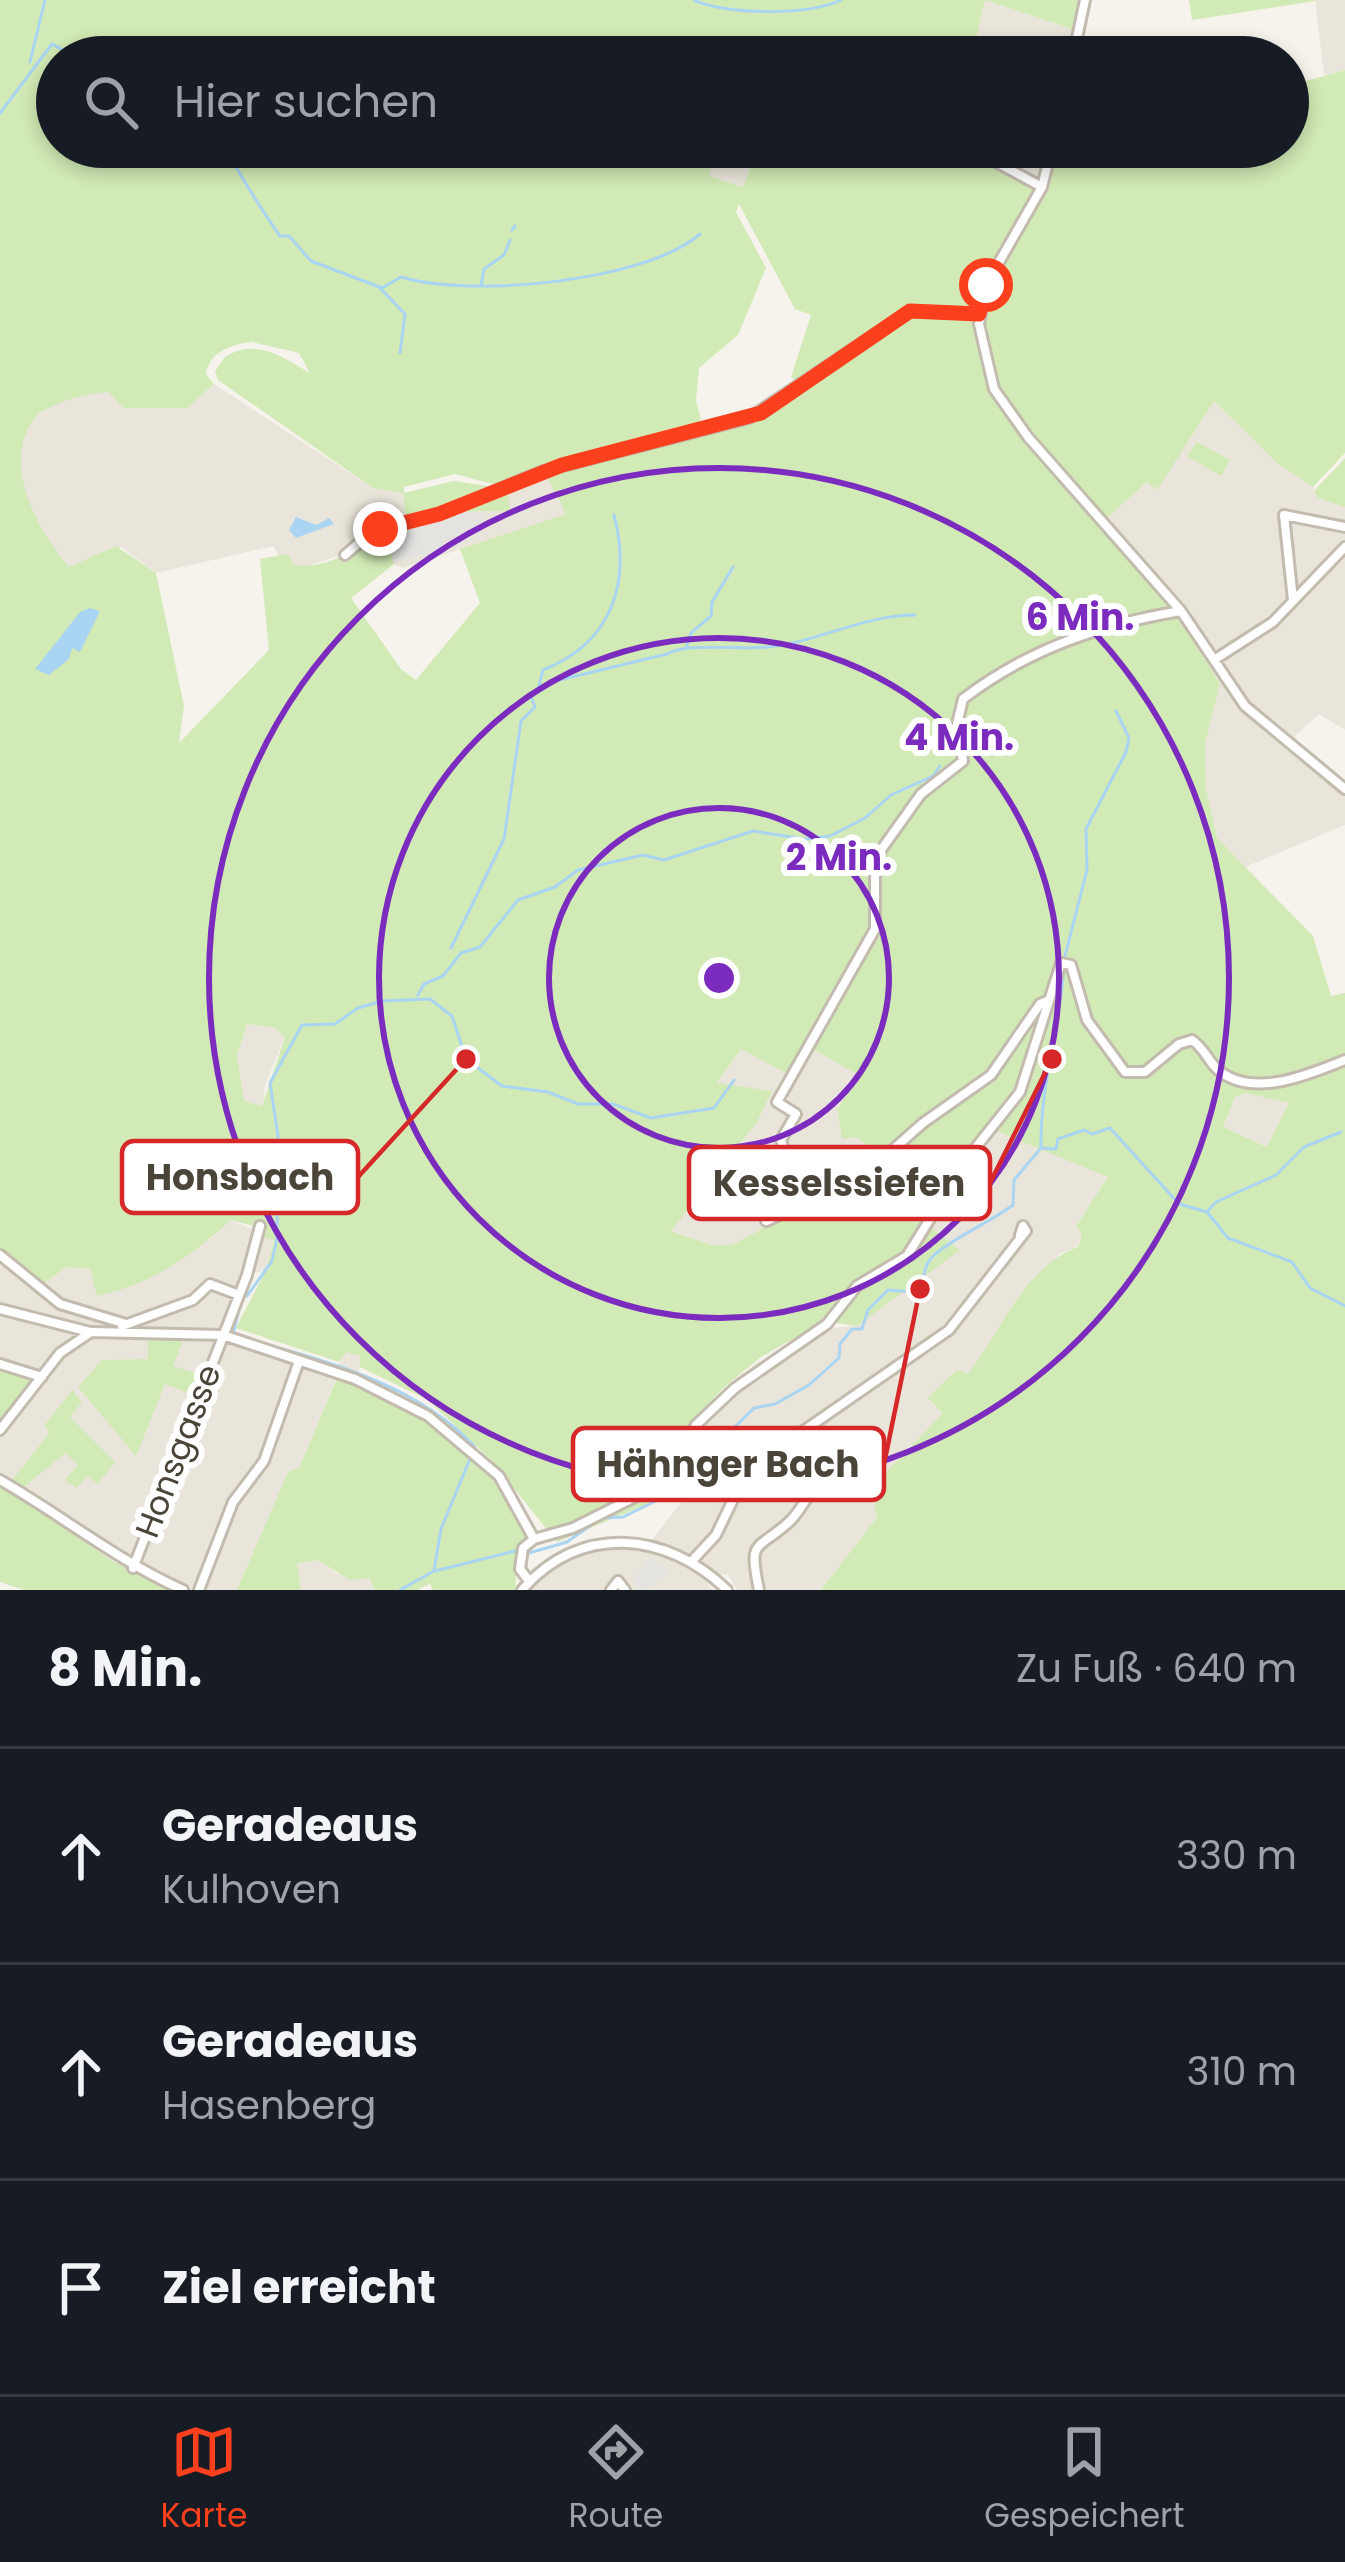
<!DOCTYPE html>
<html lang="de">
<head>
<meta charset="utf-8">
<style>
	:root { --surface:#171b24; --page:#20242c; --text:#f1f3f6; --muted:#9ea1a6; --line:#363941; --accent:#fc3f1d }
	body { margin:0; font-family:Poppins,sans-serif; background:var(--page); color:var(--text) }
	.stop { position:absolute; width:36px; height:36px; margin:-27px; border:9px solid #fc3f1d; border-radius:50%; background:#fff }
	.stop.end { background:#fc3f1d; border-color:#fff; box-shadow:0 3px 12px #0008 }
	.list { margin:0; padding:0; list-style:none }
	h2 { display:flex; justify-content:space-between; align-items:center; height:156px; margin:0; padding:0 48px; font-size:51px }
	h2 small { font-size:39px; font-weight:400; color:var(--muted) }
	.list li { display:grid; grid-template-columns:78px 1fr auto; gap:36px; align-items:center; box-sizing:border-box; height:216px; padding:0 48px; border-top:3px solid var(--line) }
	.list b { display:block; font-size:45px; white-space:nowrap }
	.list p { margin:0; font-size:39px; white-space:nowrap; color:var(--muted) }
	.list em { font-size:39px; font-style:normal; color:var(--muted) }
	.icon { flex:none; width:66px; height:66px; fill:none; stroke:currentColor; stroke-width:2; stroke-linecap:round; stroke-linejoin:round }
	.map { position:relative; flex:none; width:1345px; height:1590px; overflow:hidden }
	.search { position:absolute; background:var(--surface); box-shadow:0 6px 18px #0003; left:36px; right:36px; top:36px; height:132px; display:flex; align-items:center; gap:30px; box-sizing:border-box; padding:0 42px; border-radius:66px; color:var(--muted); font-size:45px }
	.sheet { height:804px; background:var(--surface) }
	nav { display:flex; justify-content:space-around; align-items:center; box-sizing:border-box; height:168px; border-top:3px solid var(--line); background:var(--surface); font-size:33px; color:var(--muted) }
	nav a { display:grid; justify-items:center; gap:6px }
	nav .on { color:var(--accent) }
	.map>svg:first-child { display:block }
	.residential { fill:#eae5da }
	.green { fill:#d2eab5; fill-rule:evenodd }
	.parking { fill:#e5e3e0 }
	.water { fill:#a9d4f2 }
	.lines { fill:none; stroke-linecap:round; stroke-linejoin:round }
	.stream { stroke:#a9d4f2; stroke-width:3 }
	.minor-casing { stroke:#c2bbae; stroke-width:14 }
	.minor { stroke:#fff; stroke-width:8 }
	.route { stroke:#fc3f1d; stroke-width:15 }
	.ring { fill:none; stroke:#7b2cbf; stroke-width:6 }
	.labels { text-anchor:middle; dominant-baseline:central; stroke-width:12; stroke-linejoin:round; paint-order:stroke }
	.street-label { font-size:33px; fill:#4b4439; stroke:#fff }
	.centre { fill:#7b2cbf; stroke:#fff; stroke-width:6 }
	.ring-label { font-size:36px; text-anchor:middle; font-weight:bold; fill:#7b2cbf; stroke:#fff; stroke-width:12; stroke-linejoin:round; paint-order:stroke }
	.leader { fill:none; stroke:#d62828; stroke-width:4.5 }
	.callout-dot { fill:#d62828; stroke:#fff; stroke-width:4.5 }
	.callout { fill:#fff; stroke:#d62828; stroke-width:4.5 }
	.callout-label { font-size:36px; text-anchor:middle; font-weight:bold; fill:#4b4439 }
</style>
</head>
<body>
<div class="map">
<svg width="1345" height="1590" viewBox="0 0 1345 1590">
	<rect width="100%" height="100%" fill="#f6f3ec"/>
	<!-- residential -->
	<path class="residential" d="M985,0L1078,31L1073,57H972Z
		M1315,0H1345V70L1324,75Z
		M718,147H758L744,187L708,176Z
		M970,147H1052L1042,187Z
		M214,384L373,488L404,493L438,512L509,511L507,489L547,476L567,514L403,568L394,564L390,540L307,566L293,565L288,554L278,556L274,546L156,573L121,547L69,568L19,507L4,467V448L24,423L61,400L88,393L109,392L187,408Z
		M1213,400L1277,463L1313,487L1318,498L1345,507V730L1319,714L1294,737L1345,780V825L1243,868L1217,838L1206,789L1205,744L1220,683L1180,619L1100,523L1148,482L1156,489Z
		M247,1024L275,1028L285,1037L265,1085L263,1106L244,1101L237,1056Z
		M809,1047L861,1076L837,1109L842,1138L856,1137L879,1154L790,1200L761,1230L732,1245H712L670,1230L757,1122L716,1084L741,1049Z
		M1247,1093L1290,1103L1268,1147L1223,1127L1235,1096Z
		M996,1131L1109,1176L1076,1225L1082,1234L1077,1247L1061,1253L1035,1281L968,1375L927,1398L943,1413L871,1488L877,1517L821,1590H737L727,1574L701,1575L712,1590H529L561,1560L588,1547L645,1549L721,1451L702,1430L726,1403L767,1364L825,1329L857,1325L959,1249L931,1229Z
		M231,1220L274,1239L266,1270L247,1275L223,1335L335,1371L347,1351L361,1356L360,1367L353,1384L336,1379L299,1468L288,1473L237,1590H183L107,1554L44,1504L0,1480V1430L41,1378L0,1364V1251L44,1283L67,1267L90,1269L97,1295L210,1239Z
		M317,1560L338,1574L369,1578L375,1590H301L297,1564Z"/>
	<!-- green -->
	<path class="green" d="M0,0H1085L1078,31L985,0L972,57H57V147H718L709,176L743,187L758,147H970L1042,188L1053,147H1288V86L1345,70V453L1313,487L1277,463L1214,401L1157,490L1147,482L1107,518L1003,405L1180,619L1220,684L1205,744L1206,789L1217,838L1313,936L1331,996L1345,993V1590H821L877,1517L871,1488L943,1413L927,1398L957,1370L968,1374C999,1335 1025,1265 1078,1247L1082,1234L1076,1226L1108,1177L996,1131L931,1228L960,1250L857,1326L824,1321L761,1357L722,1389L690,1424L664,1497L557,1542L491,1460L428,1400L360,1367V1356L347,1352L339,1362L236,1328L266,1270L274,1240L262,1237L257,1227L231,1220C190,1257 152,1284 97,1296L90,1269L67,1267L44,1283L0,1251ZM739,204L795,309L811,315L791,377L806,387L751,422L704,433L696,400L699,368L738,335L766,268L736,212ZM252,342L299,353L310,373C283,358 257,337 225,357L215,371L218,380L373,488L403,493L406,519L438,512L510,511L507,489L454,481L404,493V487L455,474L496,485L543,468L566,514L460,549L480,603L416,680L401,669L351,598L394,564L391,540L368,536C345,557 326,568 294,565L288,554L260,559L269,650L179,743L184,706L156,573L116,546L69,567C32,523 0,457 38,414C62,400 81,394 109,392L123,408H187L214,384L206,374C209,352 232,344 252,342ZM247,1024L275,1028L285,1037L262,1106L244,1101L237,1056ZM809,1047L860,1076L837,1109L842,1139L856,1137L878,1154L790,1200L760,1230L732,1245H712L671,1231L757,1122L772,1091L717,1083L741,1049L790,1075ZM1246,1093L1289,1103L1267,1147L1223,1127L1235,1097Z
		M1189,0H1315V1L1192,20Z
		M1197,442L1230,460L1221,476L1187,456Z
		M1345,458V507L1318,498L1314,491Z
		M148,1338H184L173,1366L204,1376L196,1396L165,1384L136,1456L78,1387L102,1360L148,1359Z
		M0,1366L34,1377L0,1427Z
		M337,1378L406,1406L468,1453L497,1477L530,1537L518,1549L515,1590H433L430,1584L417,1590H375L369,1578L350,1580L317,1560L297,1564L301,1590H237L288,1472L299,1468Z
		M72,1390L82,1402L70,1417L115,1462L98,1484L87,1476L76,1488L65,1480L78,1465L66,1453L21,1489L10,1483L50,1432L44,1426Z
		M0,1483L114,1562L177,1590H24L0,1582Z"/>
	<!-- parking -->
	<path class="parking" d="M488,512L463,544L393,563L391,540L378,535L453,514Z
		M651,1557L670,1573L647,1590H638L633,1577Z"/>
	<!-- water -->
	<path class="water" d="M296,517L316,525L329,518L334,524L296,538L289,530Z
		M90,608L100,611L80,652L72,648L69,659L49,675L35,669L80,612Z"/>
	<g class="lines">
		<!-- stream -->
		<path class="stream" d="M694,0C724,15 810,16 841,0
			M30,62L45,0
			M0,113L52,44L71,54L106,45L128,57
			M219,147L231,155C231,163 272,225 280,236H289L311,261L382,288L401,277C470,298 645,282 700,234
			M512,230L515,226
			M481,286L484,269L504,255L510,240
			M380,288L405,314L400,353
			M686,648L691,633L711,616L712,602L733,567
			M538,690L543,670C611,643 632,584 614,515
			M451,948L504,839L521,721L535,707L531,696L551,682L667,654C686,642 743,650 768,647C818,642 864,615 915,615
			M1065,956L1087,870L1086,829L1126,752L1129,738L1116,711
			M418,995L424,984L443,976L461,953L480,947L518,900L555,887L578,870L643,855L664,860L753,831L804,839L830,836L865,818L891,795L933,776L940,766
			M1041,1148C1040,1086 1059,1031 1064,968
			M1207,1212L1216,1202L1276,1175L1304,1147L1341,1132
			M247,1296L272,1261L277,1239L278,1136L270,1083L302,1025L335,1024L358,1008L382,1001L430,999L452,1016L466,1059L502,1086L548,1092L578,1104H613L651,1118L714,1108L734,1080
			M240,1305L233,1335C317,1359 414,1381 475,1447
			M529,1553L567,1542L601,1518L623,1517L664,1497L754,1408L775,1404L809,1385L839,1358L840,1344L852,1329H862L868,1310L888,1290L915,1292C927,1281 921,1267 934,1255C961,1233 986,1225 1013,1205L1014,1180L1041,1148L1056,1149L1058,1139L1084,1130L1092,1134L1110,1128L1179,1204L1207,1212L1228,1238L1292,1262L1310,1288L1345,1306
			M435,1571L515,1551
			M400,1590L434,1571L441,1529L472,1454"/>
		<defs>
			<path id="minor" d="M1073,57L1085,0
				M968,147L1042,187
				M1052,147L1042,187L986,285L979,324L994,389L1028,437L1181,611L1245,706L1345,789
				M345,555L374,530L439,514L543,471L749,418L910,311L979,314
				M1293,600L1284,515L1345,527
				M1214,660L1273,622L1345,547
				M766,1221L787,1161L781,1140L796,1114L777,1102L875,929V871L881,850L921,794L963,761L957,724L963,699C1028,649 1102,624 1181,611
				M767,1221L872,1168L923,1123L991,1075L1040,1004L1047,1001
				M0,1255L60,1304L126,1324
				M0,1309L90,1332
				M122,1326L193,1300L210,1284L239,1295
				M0,1364L42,1377
				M0,1430L60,1353L91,1332L223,1335L355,1379L428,1416L499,1476L534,1539
				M0,1480C63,1516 116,1560 183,1590
				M691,1562L716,1535L741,1483L773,1452L949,1330L1026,1231L1023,1226L1020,1235
				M133,1568L247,1275L260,1226
				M529,1581L520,1569L523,1548L534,1539L573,1528L639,1495L670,1471L696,1425L735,1388L827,1324L857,1286L907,1256L969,1156L1020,1092L1061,963L1071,965L1087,1020L1125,1072H1145L1179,1044L1192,1040C1204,1048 1207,1059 1217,1069C1252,1100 1310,1074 1345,1060
				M199,1590L233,1502L264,1461L299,1361
				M522,1590C580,1523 666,1531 727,1590
				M611,1590L618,1581L625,1590
				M759,1590C748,1538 756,1552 789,1522C798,1514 805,1500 812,1491"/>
		</defs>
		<!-- minor casing -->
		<use href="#minor" class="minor-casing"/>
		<!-- minor -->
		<use href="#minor" class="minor"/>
	</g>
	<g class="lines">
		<!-- route -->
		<path class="route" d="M380,529L439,514L562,465L761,413L910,311L979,314L986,285"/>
	</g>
	<!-- distance rings -->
	<g class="ring">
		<circle cx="719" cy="978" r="170"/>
		<circle cx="719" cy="978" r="340"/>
		<circle cx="719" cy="978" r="510"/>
	</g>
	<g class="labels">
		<!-- street labels -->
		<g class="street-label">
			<text transform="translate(178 1451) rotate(-69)">Honsgasse</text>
		</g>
	</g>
	<circle cx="719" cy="978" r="18" class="centre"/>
	<g class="ring-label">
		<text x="1080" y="630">6 Min.</text>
		<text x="959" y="750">4 Min.</text>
		<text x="839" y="870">2 Min.</text>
	</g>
	<!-- callouts -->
	<path class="leader" d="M466 1059L358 1177M1052 1059L990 1183M920 1289L884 1464"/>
	<g class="callout-dot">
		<circle cx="466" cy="1059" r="12"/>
		<circle cx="1052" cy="1059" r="12"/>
		<circle cx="920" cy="1289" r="12"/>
	</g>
	<g class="callout">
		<rect x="122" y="1141" width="236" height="72" rx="12"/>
		<rect x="689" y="1147" width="301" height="72" rx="12"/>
		<rect x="573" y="1428" width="311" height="72" rx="12"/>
	</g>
	<g class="callout-label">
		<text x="240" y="1190">Honsbach</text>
		<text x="839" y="1196">Kesselssiefen</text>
		<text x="728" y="1477">Hähnger Bach</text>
	</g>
</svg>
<div class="stop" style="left:986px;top:285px"></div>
<div class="stop end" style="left:380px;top:529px"></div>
<div class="search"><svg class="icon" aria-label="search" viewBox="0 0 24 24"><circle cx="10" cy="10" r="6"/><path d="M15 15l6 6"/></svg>Hier suchen</div>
</div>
<section class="sheet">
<h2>8 Min.<small>Zu Fuß · 640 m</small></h2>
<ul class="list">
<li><svg class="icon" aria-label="ahead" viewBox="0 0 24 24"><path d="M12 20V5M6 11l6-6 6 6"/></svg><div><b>Geradeaus</b><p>Kulhoven</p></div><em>330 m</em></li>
<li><svg class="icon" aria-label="ahead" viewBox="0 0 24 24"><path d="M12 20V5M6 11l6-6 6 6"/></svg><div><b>Geradeaus</b><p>Hasenberg</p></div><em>310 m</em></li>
<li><svg class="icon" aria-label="arrive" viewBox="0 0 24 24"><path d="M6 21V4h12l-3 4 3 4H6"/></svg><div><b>Ziel erreicht</b></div></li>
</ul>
</section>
<nav>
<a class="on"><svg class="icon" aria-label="map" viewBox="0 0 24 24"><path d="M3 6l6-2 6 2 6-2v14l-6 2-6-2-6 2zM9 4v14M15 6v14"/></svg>Karte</a>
<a><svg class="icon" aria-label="directions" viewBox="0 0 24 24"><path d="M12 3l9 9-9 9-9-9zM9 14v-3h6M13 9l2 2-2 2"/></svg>Route</a>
<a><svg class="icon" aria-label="saved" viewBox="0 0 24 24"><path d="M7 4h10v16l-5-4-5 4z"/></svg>Gespeichert</a>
</nav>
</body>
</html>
